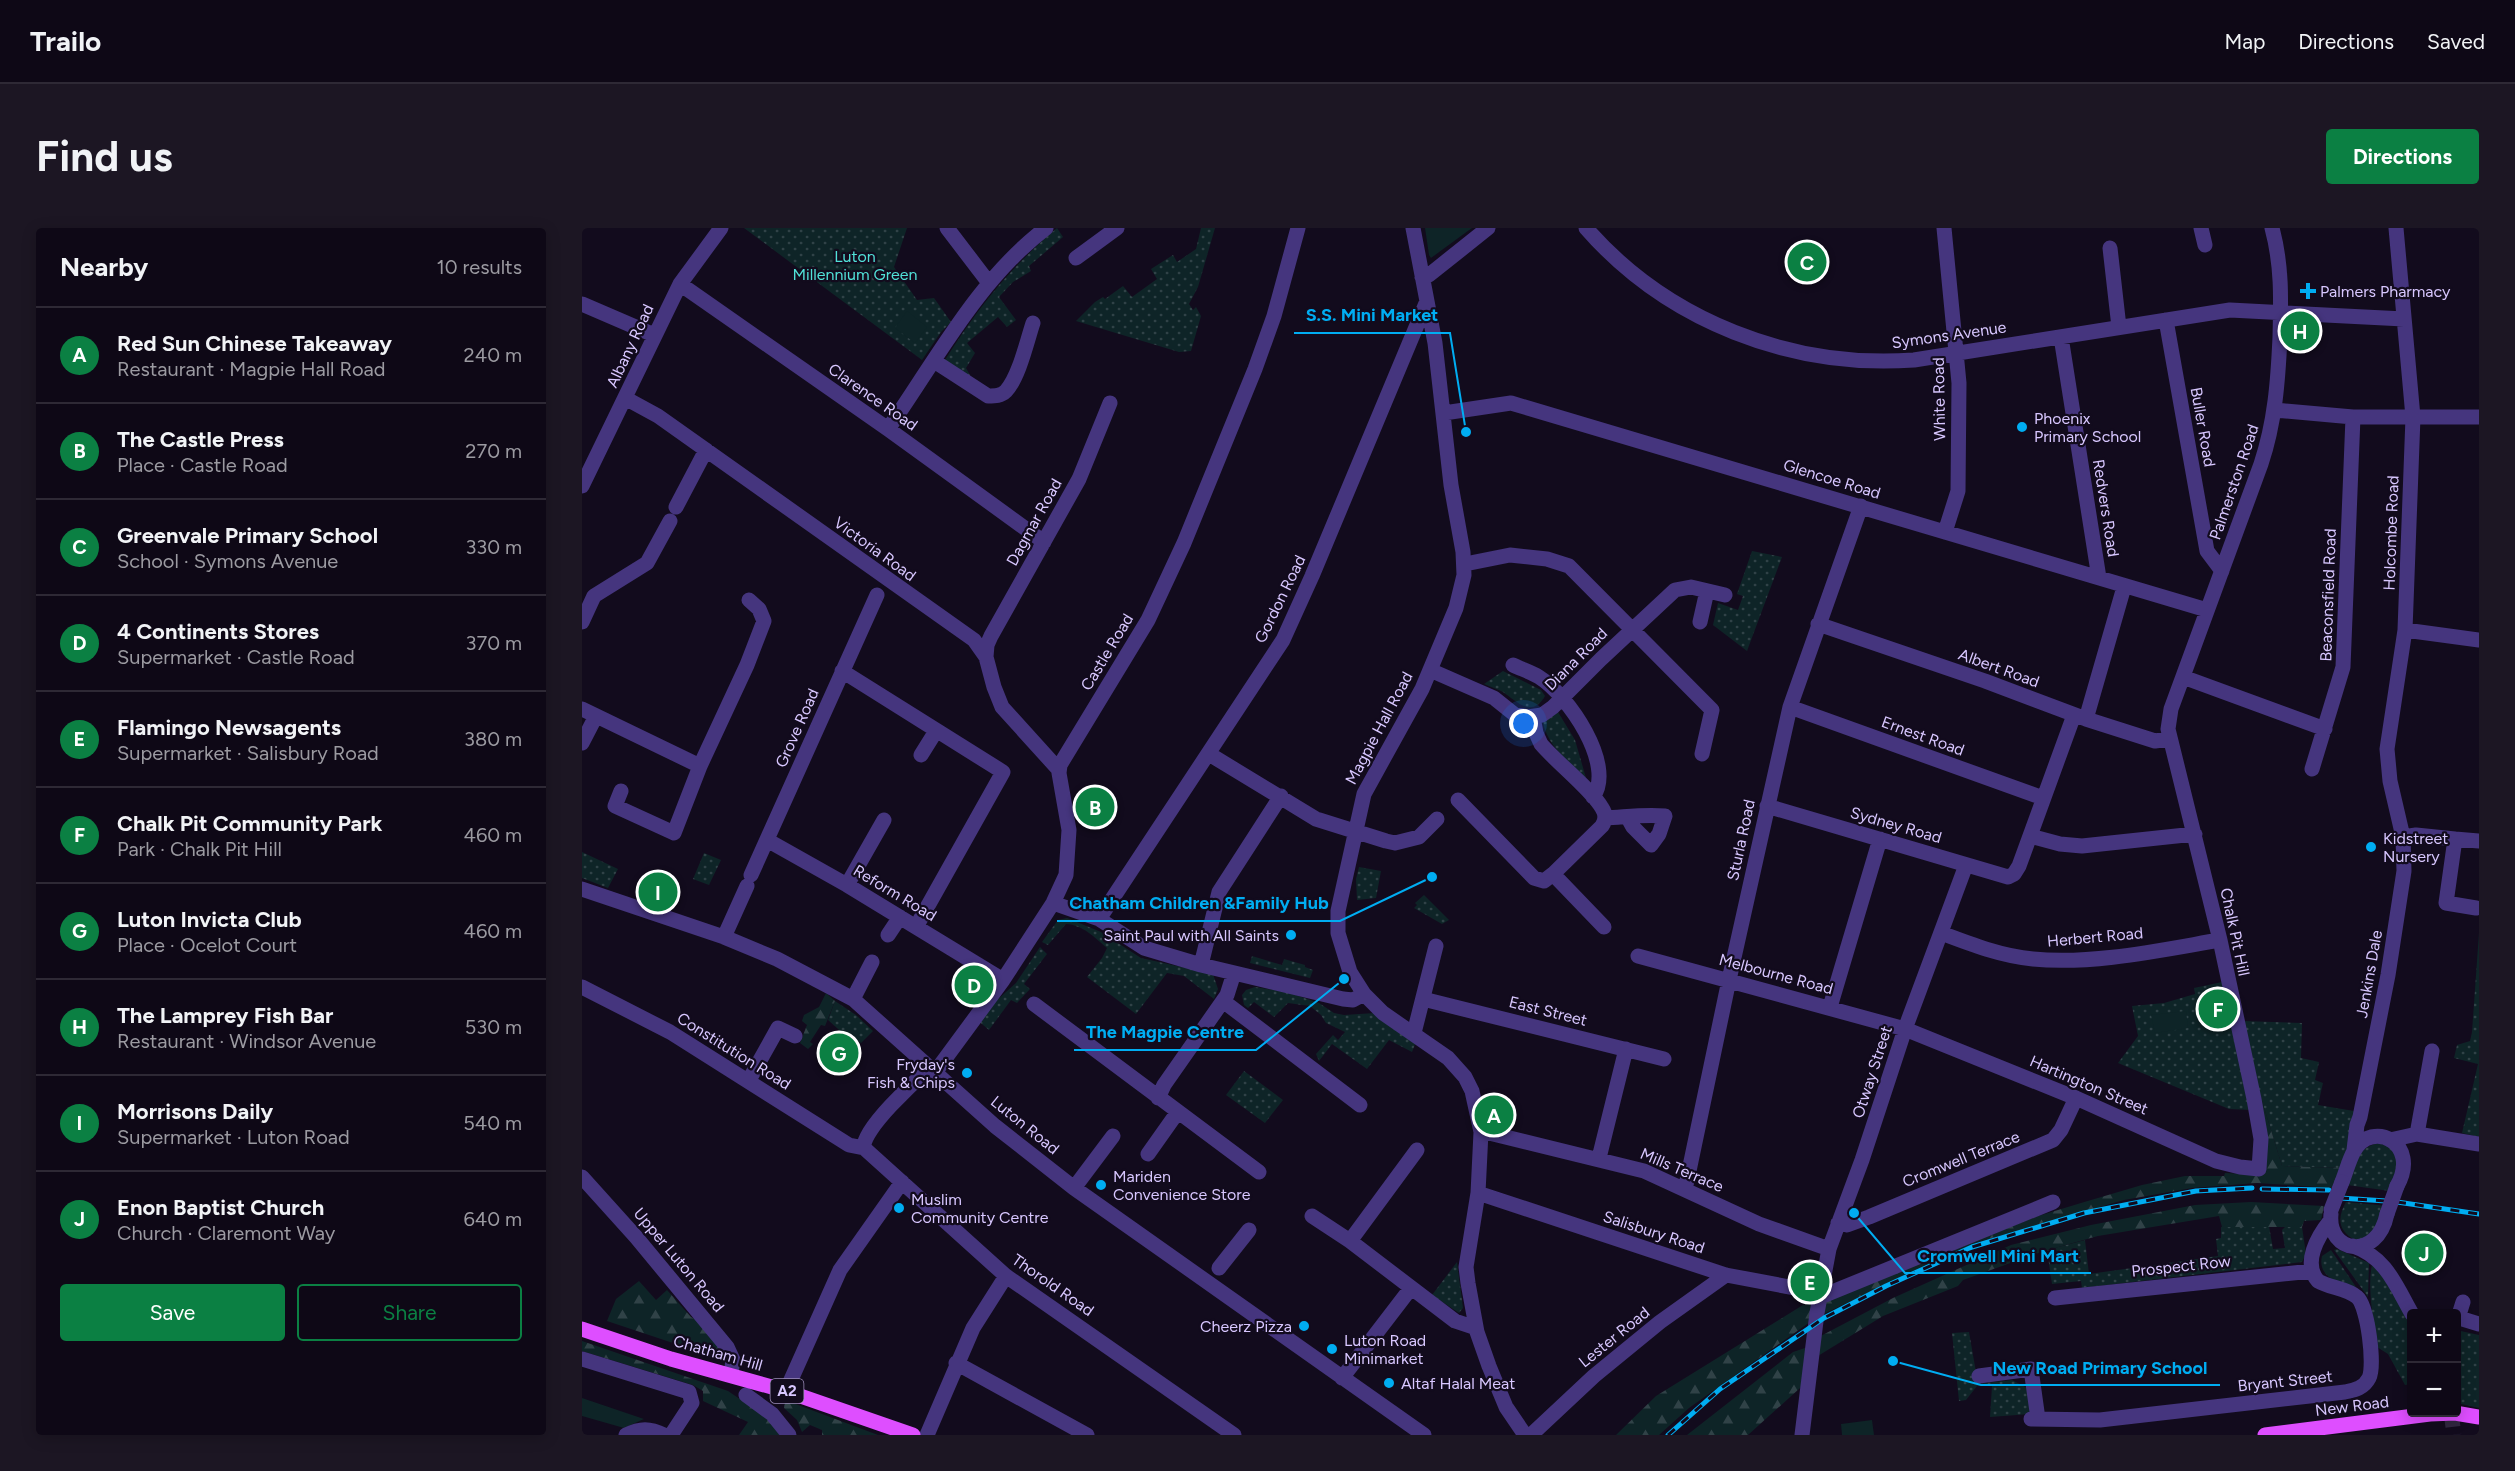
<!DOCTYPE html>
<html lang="en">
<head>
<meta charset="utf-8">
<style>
	:root { --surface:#0e0816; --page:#1c1623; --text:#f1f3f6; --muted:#9b9aa1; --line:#2e2935; --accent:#0b8043 }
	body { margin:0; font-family:Figtree,sans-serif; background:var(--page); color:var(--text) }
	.controls { position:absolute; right:18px; bottom:18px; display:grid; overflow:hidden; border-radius:6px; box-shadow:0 3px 15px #0003 }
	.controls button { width:54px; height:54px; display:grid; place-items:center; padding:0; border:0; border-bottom:2px solid var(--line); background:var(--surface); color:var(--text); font:30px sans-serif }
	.you { position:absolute; left:942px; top:496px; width:21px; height:21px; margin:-15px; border:4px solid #fff; border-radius:50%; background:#1a73e8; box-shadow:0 0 0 9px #1a73e833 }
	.badge { display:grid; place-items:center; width:39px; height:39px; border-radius:50%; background:var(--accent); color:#fff; font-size:20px; font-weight:700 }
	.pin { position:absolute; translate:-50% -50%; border:3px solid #fff; box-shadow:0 2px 6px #0006 }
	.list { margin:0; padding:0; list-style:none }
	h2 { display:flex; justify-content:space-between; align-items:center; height:78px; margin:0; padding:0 24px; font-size:26px }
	h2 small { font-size:20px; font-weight:400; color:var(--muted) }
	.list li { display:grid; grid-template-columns:39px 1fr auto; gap:18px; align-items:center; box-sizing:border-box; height:96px; padding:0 24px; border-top:2px solid var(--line) }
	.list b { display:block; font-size:22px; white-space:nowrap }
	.list p { margin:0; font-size:20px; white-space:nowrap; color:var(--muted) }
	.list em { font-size:20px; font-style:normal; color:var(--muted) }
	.actions { display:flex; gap:12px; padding:18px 24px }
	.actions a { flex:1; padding:14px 0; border:2px solid var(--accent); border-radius:6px; text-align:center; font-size:21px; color:var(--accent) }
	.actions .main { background:var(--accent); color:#fff }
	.map { position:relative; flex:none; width:1897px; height:1207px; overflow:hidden; border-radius:6px }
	header { display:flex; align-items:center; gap:36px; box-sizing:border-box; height:84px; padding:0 30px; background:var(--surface); border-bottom:2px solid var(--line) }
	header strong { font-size:28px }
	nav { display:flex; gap:33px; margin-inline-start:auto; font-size:21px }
	.intro { display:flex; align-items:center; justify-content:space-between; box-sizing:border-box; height:144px; padding:0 36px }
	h1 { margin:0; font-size:42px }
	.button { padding:15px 27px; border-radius:6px; background:var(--accent); color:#fff; font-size:21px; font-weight:700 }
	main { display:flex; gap:36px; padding:0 36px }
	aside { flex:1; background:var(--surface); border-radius:6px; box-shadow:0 3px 15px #0003 }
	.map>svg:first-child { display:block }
	.grass { fill:url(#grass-dots) }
	.forest { fill:url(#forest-firs) }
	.garden { fill:#0e2427 }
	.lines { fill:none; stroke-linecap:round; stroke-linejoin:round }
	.minor-tunnel { stroke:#30273f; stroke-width:15; stroke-dasharray:15 8; stroke-linecap:butt }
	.minor { stroke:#45357e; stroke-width:15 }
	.major { stroke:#de4eff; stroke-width:15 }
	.rail-casing { stroke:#00adf2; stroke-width:5 }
	.rail { stroke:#120b1d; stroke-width:3; stroke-dasharray:9; stroke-linecap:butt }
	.minor-bridge { stroke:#45357e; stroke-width:15 }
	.poi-dot { fill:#00adf2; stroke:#120b1d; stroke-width:2 }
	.labels { text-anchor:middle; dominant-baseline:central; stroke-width:4.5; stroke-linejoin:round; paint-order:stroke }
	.shield { fill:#120b1d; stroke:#9d8fbb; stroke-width:1.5 }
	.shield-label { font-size:15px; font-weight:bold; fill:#d8c7ff }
	.park-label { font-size:16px; fill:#51e1d8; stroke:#120b1d }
	.poi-label { font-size:16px; fill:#d8c7ff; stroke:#120b1d; text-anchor:start }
	.street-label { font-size:16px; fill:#d8c7ff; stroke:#120b1d }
	.leader { fill:none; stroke:#00adf2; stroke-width:2 }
	.callout-dot { fill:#00adf2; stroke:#120b1d; stroke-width:2 }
	.callout-label { font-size:18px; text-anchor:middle; font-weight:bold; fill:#00adf2; stroke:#120b1d; stroke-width:4.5; stroke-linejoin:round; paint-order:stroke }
</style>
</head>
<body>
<header>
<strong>Trailo</strong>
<nav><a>Map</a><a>Directions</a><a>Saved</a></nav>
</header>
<div class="intro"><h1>Find us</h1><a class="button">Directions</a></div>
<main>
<aside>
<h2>Nearby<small>10 results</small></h2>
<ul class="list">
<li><span class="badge">A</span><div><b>Red Sun Chinese Takeaway</b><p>Restaurant · Magpie Hall Road</p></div><em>240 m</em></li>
<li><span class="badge">B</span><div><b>The Castle Press</b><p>Place · Castle Road</p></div><em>270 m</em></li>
<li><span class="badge">C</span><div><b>Greenvale Primary School</b><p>School · Symons Avenue</p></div><em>330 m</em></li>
<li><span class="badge">D</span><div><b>4 Continents Stores</b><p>Supermarket · Castle Road</p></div><em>370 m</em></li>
<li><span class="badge">E</span><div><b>Flamingo Newsagents</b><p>Supermarket · Salisbury Road</p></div><em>380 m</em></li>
<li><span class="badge">F</span><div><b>Chalk Pit Community Park</b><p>Park · Chalk Pit Hill</p></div><em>460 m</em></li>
<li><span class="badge">G</span><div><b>Luton Invicta Club</b><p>Place · Ocelot Court</p></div><em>460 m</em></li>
<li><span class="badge">H</span><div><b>The Lamprey Fish Bar</b><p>Restaurant · Windsor Avenue</p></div><em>530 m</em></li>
<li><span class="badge">I</span><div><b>Morrisons Daily</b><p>Supermarket · Luton Road</p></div><em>540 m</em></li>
<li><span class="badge">J</span><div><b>Enon Baptist Church</b><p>Church · Claremont Way</p></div><em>640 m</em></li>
</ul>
<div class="actions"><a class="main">Save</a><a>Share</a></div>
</aside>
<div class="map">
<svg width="1897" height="1207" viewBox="0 0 1897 1207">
	<defs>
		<pattern id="grass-dots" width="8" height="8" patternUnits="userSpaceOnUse" patternTransform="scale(1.5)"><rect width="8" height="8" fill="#0e2427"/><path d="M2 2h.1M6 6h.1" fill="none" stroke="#304247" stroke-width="1.8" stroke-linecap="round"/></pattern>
		<pattern id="forest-firs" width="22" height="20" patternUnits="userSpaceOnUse" patternTransform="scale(1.5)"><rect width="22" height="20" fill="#0e2427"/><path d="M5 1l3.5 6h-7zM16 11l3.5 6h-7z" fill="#304247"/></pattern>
	</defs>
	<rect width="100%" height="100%" fill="#120b1d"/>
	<!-- grass -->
	<path class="grass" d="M162,0H325L312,39L335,72L352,70L369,94L359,104L340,132Z
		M475,0L481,9L447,38L449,43L431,54L417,69L434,92L425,99L416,89L385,115L393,125L384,140L389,149L363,132C397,78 427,41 475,0Z
		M619,0H633L616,59L607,76L611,82L614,79L619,88L609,123L597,124L494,93L513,74L521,69L523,71L541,58L550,69L575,51L569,41L591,27L595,34L614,21Z
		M1170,323L1200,329L1165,423L1131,397L1136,375L1156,382L1161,368L1155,366Z
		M921,443L959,462L963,468C950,491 934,473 921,464C916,461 908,459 902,456Z
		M976,484L993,512L1004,550C988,535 965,518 961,494Z
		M0,624L36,641L26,660L0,650Z
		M122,625L139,632L127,657L111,651Z
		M777,639L799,643L794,670L775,672L774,651Z
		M842,667L867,692L860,696L832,680L835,677L833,675Z
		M485,690L519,704L559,730L631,746L636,761L632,771L602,748L585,745L554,786L505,749L520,730L525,720C512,709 501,697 484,696L466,717L460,714L476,692Z
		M1897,705V909L1880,905L1896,836L1872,830L1875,817L1888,813L1890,804Z
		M458,719L465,726L442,756L448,761L435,775L429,772L407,802L394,791L434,755Z
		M670,728L700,737L702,731L723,737V739L731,742L728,750L668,735Z
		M1640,754L1670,882L1647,881L1536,835L1556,808L1550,778L1582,775L1613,766L1612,760Z
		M673,759L705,764L737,775L752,785L762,787L793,785L834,814L830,824L807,812L785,841L750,816L737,833L734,826L751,807L756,812L763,804L744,795L739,787L728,778L706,775L692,789L672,774L666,780L662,777L660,767L664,762Z
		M253,773L274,787L291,803L279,815L268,806L265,809L246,792Z
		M1661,793L1720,795L1719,830L1737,834L1733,852L1741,855L1736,877L1772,883L1768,912L1759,940L1700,938L1677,863Z
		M662,843L701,872L683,895L644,867Z
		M1796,915L1806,918L1817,931L1808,963L1765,957C1773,937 1773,921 1796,915Z
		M1764,974L1806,978L1791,1008L1773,1012C1756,1003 1755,990 1764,974Z
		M1655,997L1687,998L1691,1021L1703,1020L1700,1002L1704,998L1720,999L1724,1026L1720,1034L1500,1060L1499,1053L1470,1056L1465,1022L1503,1012L1507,1046L1636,1028L1634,1011L1639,1010V999Z
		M1755,1021L1787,1035L1786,1069L1752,1022Z
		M1749,1022L1774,1059C1757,1056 1735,1049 1740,1028Z
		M1791,1033L1829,1095V1156L1823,1157L1806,1126L1795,1119C1792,1096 1784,1055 1791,1033Z
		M875,1034L881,1080L877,1085L850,1067Z
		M1874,1102L1897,1107V1180L1875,1175Z
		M1387,1104L1396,1156L1430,1152L1447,1161L1448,1186L1408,1189L1410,1158H1395L1384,1172L1377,1173L1370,1105Z"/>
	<!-- forest -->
	<path class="forest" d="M244,765L253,773L243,798L239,797L228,814L231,816L226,821L218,815L225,797L220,793L222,787L237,779Z
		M1677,863L1700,938L1759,940L1752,960L1675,955L1610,960L1542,972L1396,1014L1235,1089L1107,1180L1077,1207H1034L1074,1168L1221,1077L1237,1075L1453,989L1499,975L1560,957L1603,948H1642L1643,945L1682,947V925Z
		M1669,974L1742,978L1739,992L1722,993L1720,999H1640L1637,988L1516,1008L1462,1023L1381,1052L1376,1058L1301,1088L1231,1131L1228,1151L1166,1207H1105L1211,1124L1232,1117L1233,1111L1311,1070L1429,1017L1509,997L1613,977Z
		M57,1053L74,1072L85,1062L109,1089L120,1095L135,1114L139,1124V1131L25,1093L34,1071Z
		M0,1113L146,1163L187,1191L199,1207H157L166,1194L121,1173V1163L111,1157L0,1123Z
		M203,1172L208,1174L296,1207H240V1202L228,1197L220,1204L215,1192L202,1180Z"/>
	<!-- garden -->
	<path class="garden" d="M843,0H890L849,30L847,27Z
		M325,83L345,99L333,115L313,100Z
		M1604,783L1606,800L1573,805L1569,787Z
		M0,1170L62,1191L42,1200L0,1188Z
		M1290,1192L1292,1207H1260L1259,1196Z"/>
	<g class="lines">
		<!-- minor-tunnel -->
		<path class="minor-tunnel" d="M1869,1184L1872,1207"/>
		<!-- minor -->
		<path class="minor" d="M365,0L407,55
			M831,0L853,115L869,257L881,324L882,347L874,380L840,461L782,566L756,683V705L768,744L782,766L801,785L866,830L883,849L890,863L899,904L896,965L884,1039L886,1055L895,1104L907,1138L924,1179L943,1207
			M1004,0C1085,93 1209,141 1332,132L1648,82L1822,91
			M1362,0L1377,155L1376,263L1363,304
			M1619,0L1623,17
			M1528,20L1537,99
			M494,30L535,0
			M840,49L847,47L906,0
			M98,56L306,201L462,314
			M0,76L72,107
			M1584,92L1625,323L1640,343
			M1479,109L1517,350
			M352,133L406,168C413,168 419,168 424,163C437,149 445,113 451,95
			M43,170L76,188L392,412L404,429L412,459L420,479L477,542
			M1693,182L1771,189H1826
			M862,185L929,175L1625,382
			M1831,189H1897
			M306,201C355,131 395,53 464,0
			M0,258L98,56L139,0
			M94,279L124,222
			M883,336L928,327L965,331L987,338L1130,482L1120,526
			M0,394L12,368L65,335L88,293
			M1118,394L1125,363
			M1236,396L1403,453L1504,491L1573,513L1587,511
			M1823,402L1897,412
			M404,429L405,417L409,408L497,251L528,175
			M931,437C939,441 949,444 957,449C986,467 1034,537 1011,569
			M848,442L912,470L932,486L946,489L960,487L971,479L1019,431L1093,362L1109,359L1143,367
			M260,443L421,544L334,699
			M1601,449L1743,501
			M1208,479L1461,570
			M0,481L118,538L92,605L33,578L39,563
			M951,489L954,505L959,516C975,535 1009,561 1020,580C1024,586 1024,592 1020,598L971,646L1022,699
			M1504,491L1542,359
			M0,515L14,488
			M627,526L734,591L804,613L813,615L837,609L855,591
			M339,527L354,503
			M118,538L165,437L182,393L177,381L167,372
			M1730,541L1761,439L1771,189
			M876,572L952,650L962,653L971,646
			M1185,578L1426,649L1432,646L1437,638L1492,487
			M1023,590C1044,589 1062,586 1083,588L1077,606L1069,617L1051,599L1046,590
			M1448,608L1478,616L1500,618L1613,606
			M1821,609L1834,607L1873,611L1864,675L1894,680
			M1873,611L1897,613
			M185,612L265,657L421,752
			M169,647L295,367
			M265,657L302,592
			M0,661L142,709L195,731L271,771L413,898L492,960L842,1207
			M471,675L517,691L562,720L619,737L761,771L771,772L782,766
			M517,691L701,412L730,348L845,73
			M1359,705C1388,716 1419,728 1451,731C1510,737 1579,722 1638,712
			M306,707L318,689
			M142,709L165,658
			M1056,728L1323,801L1494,870L1634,933L1658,939L1677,941L1679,911L1672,871L1638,712L1586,501L1589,481L1679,236C1693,194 1696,153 1698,109C1699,71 1700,37 1690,0
			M619,737L637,664L699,568
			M0,759L88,804L267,917L282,920
			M271,771L290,734
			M841,771L1082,831
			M641,773L778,877
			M452,776L677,944
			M1248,779L1298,611
			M832,805L854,718
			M354,843L421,752L471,675L484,647L487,602L477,545L478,537L566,392L602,315L673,141L692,88L716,0
			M167,852L196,800L213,808
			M576,870L582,857L645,767L652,745
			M899,903L1062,943L1177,996L1247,1021
			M1835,906L1850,823
			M1808,912L1835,906L1897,916
			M282,920L424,1048L652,1207
			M282,920C279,902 334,852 348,840
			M1772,922L1775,897L1778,889L1806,747L1822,643L1821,609L1808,553L1805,521L1823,402L1831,189L1814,0
			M566,926L595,885
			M1017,930L1044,821
			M0,949L54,1009L145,1119L151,1132L149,1146
			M1760,954C1764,944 1767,932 1772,923C1790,891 1839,915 1815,958
			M492,960L531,908
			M1103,962L1147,752L1208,479L1279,278
			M896,965L1144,1047L1239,1065
			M1749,986C1745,1025 1795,1034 1805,986
			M730,988L768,1013L873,1093L894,1100
			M1256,995L1265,997L1287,989L1471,912L1479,902L1494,870
			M768,1013L835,922
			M1771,1018C1804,1029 1814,1058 1830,1086
			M637,1040L667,1002
			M1238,1069L1471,974
			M1473,1070L1730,1043
			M1874,1089L1897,1096
			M1876,1090L1881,1074
			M0,1131L107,1164L110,1175L89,1207
			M374,1135L505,1207
			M1397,1148L1449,1141L1456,1191
			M760,1150L829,1060
			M204,1163L258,1042L320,954
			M164,1167L190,1186L207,1207
			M1449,1191L1518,1192L1763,1164C1773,1162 1782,1160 1787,1150C1793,1138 1786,1078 1775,1069C1765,1060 1748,1060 1736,1053C1720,1035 1736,1008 1748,993
			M44,1207C58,1200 68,1200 82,1207
			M345,1207L391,1100L424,1048
			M949,1207L1012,1148L1078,1094L1144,1047
			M1220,1207L1235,1085L1247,1021L1280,932L1323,801L1384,637"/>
		<!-- major -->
		<path class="major" d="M0,1101L89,1131L204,1163L331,1207
			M1683,1207L1848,1186L1873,1185L1897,1189"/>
		<defs>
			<path id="rail" d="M1680,961L1747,962
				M1758,970L1804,973
				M1815,974L1897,986
				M1086,1207L1138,1161L1242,1090L1304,1058L1390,1019L1502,985L1614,963L1670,960"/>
		</defs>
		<!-- rail casing -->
		<use href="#rail" class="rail-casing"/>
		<!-- rail -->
		<use href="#rail" class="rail"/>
		<!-- minor-bridge -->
		<path class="minor-bridge" d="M1749,982L1760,954
			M1805,986L1815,958"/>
	</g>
	<!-- markers -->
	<g class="poi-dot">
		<path d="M1723 54h6v6h6v6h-6v6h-6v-6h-6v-6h6z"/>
		<circle cx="1440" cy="199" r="6"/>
		<circle cx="1789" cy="619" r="6"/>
		<circle cx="709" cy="707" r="6"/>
		<circle cx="385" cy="845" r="6"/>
		<circle cx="519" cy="957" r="6"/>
		<circle cx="317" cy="980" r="6"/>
		<circle cx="722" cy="1098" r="6"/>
		<circle cx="750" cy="1121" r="6"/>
		<circle cx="807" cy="1155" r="6"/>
	</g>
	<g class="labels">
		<!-- shield labels -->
		<rect class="shield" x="188.5" y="1151" width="33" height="24" rx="4.5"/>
		<g class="shield-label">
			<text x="205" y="1163">A2</text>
		</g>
		<!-- park labels -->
		<g class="park-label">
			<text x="273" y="28">Luton<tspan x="273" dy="18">Millennium Green</tspan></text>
		</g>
		<!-- poi labels -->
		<g class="poi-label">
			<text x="1738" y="63">Palmers Pharmacy</text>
			<text x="1452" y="190">Phoenix<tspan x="1452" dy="18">Primary School</tspan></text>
			<text x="1801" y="610">Kidstreet<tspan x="1801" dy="18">Nursery</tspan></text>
			<text x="697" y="707" text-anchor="end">Saint Paul with All Saints</text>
			<text x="373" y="836" text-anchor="end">Fryday's<tspan x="373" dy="18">Fish &amp; Chips</tspan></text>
			<text x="531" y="948">Mariden<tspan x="531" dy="18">Convenience Store</tspan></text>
			<text x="329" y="971">Muslim<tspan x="329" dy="18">Community Centre</tspan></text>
			<text x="710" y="1098" text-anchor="end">Cheerz Pizza</text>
			<text x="762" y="1112">Luton Road<tspan x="762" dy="18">Minimarket</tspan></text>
			<text x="819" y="1155">Altaf Halal Meat</text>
		</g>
		<!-- street labels -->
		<g class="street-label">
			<text transform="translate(1367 107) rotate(-8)">Symons Avenue</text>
			<text transform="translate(48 118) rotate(-65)">Albany Road</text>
			<text transform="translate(291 169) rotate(35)">Clarence Road</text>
			<text transform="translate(1357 171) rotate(-91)">White Road</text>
			<text transform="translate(1621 199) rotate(80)">Buller Road</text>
			<text transform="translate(1250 251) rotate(17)">Glencoe Road</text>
			<text transform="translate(1652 254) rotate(-71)">Palmerston Road</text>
			<text transform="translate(1524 280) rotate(81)">Redvers Road</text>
			<text transform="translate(452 294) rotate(-61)">Dagmar Road</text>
			<text transform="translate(1809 305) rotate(-88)">Holcombe Road</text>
			<text transform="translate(293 321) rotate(36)">Victoria Road</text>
			<text transform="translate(1746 367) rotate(-88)">Beaconsfield Road</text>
			<text transform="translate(698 371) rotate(-64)">Gordon Road</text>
			<text transform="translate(525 424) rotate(-59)">Castle Road</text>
			<text transform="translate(994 431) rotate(-45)">Diana Road</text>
			<text transform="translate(1417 440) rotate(20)">Albert Road</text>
			<text transform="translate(215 500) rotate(-66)">Grove Road</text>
			<text transform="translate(797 500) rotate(-62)">Magpie Hall Road</text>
			<text transform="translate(1341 508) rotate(20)">Ernest Road</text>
			<text transform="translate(1314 597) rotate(16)">Sydney Road</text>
			<text transform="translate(1159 612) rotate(-78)">Sturla Road</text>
			<text transform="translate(313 665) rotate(31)">Reform Road</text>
			<text transform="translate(1653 704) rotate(78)">Chalk Pit Hill</text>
			<text transform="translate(1513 709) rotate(-5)">Herbert Road</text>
			<text transform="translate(1194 746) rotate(15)">Melbourne Road</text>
			<text transform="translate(1787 746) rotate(-80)">Jenkins Dale</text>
			<text transform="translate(966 783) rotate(14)">East Street</text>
			<text transform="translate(152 823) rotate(32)">Constitution Road</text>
			<text transform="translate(1290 844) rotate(-72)">Otway Street</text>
			<text transform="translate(1507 857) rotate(23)">Hartington Street</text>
			<text transform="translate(443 897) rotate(39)">Luton Road</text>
			<text transform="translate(1379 931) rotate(-22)">Cromwell Terrace</text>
			<text transform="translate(1100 942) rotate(23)">Mills Terrace</text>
			<text transform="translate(1072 1004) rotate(18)">Salisbury Road</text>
			<text transform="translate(97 1032) rotate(50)">Upper Luton Road</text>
			<text transform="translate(1599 1038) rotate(-6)">Prospect Row</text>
			<text transform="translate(471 1057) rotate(35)">Thorold Road</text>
			<text transform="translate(1032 1109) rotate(-39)">Lester Road</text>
			<text transform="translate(136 1125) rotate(16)">Chatham Hill</text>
			<text transform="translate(1703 1153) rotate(-6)">Bryant Street</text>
			<text transform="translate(1770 1178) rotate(-7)">New Road</text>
		</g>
	</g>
	<!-- callouts -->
	<path class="leader" d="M884 204L868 105H712M850 649L758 693H475M762 751L674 822H492M1272 985L1323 1045H1509M1311 1133L1399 1157H1638"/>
	<g class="callout-dot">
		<circle cx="884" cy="204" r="6"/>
		<circle cx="850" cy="649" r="6"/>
		<circle cx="762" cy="751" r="6"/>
		<circle cx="1272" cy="985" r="6"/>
		<circle cx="1311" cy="1133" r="6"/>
	</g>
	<g class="callout-label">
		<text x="790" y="93">S.S. Mini Market</text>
		<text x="617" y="681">Chatham Children &amp;Family Hub</text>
		<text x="583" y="810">The Magpie Centre</text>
		<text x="1416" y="1034">Cromwell Mini Mart</text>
		<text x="1518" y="1146">New Road Primary School</text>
	</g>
</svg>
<div class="controls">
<button>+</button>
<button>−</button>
</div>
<div class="you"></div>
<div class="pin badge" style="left:912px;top:887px">A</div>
<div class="pin badge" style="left:513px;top:579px">B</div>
<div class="pin badge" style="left:1225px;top:34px">C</div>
<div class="pin badge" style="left:392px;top:757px">D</div>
<div class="pin badge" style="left:1228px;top:1054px">E</div>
<div class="pin badge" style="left:1636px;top:781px">F</div>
<div class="pin badge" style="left:257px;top:825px">G</div>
<div class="pin badge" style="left:1718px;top:103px">H</div>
<div class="pin badge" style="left:76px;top:664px">I</div>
<div class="pin badge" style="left:1842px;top:1025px">J</div>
</div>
</main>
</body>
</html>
